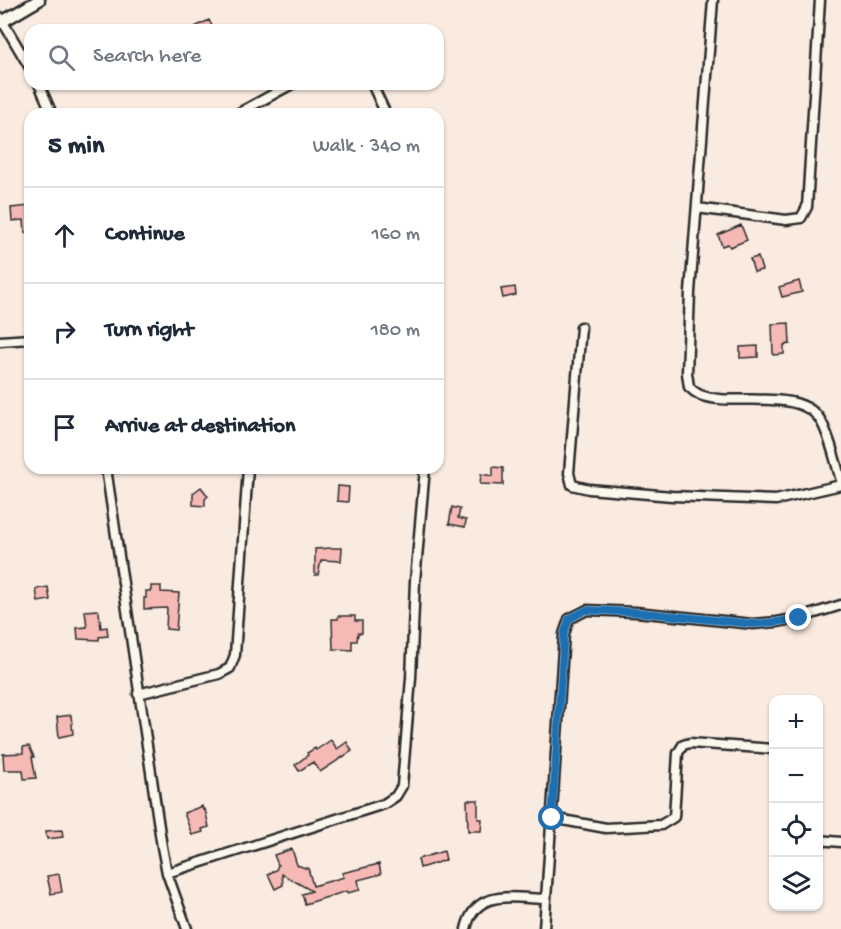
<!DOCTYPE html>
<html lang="en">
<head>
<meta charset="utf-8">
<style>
	:root { --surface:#fff; --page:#f6f6f7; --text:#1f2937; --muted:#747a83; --line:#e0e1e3 }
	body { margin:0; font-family:"Gochi Hand",sans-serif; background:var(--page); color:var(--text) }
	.controls { position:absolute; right:18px; bottom:18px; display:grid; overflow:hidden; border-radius:12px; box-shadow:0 2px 4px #0004 }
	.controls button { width:54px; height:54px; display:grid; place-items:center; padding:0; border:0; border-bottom:2px solid var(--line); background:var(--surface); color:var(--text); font:30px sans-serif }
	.stop { position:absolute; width:18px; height:18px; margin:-14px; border:4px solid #1f6fb2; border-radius:50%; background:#fff }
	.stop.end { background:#1f6fb2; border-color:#fff; box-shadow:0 2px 6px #0008 }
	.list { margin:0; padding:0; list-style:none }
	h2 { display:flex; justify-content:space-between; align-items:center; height:78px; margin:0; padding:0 24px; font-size:26px }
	h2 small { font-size:20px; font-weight:400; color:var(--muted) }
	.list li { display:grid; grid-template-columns:39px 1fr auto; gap:18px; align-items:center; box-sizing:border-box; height:96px; padding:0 24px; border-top:2px solid var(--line) }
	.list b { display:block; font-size:22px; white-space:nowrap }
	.list em { font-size:20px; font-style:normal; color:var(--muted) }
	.icon { flex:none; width:33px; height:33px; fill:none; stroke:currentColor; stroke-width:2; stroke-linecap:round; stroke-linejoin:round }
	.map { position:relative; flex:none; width:841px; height:929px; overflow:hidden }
	.search { position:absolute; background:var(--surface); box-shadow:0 2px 4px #0004; left:24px; top:24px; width:420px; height:66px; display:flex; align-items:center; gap:15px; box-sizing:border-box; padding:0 21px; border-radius:18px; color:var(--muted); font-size:22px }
	.panel { position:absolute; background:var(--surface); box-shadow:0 2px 4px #0004; left:24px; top:108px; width:420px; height:366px; border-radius:18px }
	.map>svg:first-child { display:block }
	.building { fill:#f5b9b6; stroke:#2b2b2b; stroke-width:1.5 }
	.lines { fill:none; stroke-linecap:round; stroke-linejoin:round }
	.minor-casing { stroke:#2b2b2b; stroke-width:13 }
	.tertiary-casing { stroke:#2b2b2b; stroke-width:15 }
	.minor { stroke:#fbf7ec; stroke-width:8 }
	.tertiary { stroke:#fbf7ec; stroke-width:10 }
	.route { stroke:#1f6fb2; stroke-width:8 }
</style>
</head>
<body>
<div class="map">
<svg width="841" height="929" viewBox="0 0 841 929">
	<rect width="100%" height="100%" fill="#faebe1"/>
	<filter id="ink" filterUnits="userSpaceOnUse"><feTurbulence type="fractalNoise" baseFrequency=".0167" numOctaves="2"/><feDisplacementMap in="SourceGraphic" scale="12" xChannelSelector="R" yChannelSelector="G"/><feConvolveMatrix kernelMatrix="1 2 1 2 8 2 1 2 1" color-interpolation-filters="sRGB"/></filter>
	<g filter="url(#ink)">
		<!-- building -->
		<path class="building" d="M209,20L214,30H189Z
			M30,206V233H25L24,220L12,221L11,208Z
			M741,225L747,240L730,247L728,244L722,246L718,235Z
			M758,257L762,270L754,272L750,259Z
			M799,281L802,292L782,297L779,287Z
			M515,287L516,295L503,298L501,289Z
			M789,323L790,344L784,345V354L773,355L772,324Z
			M758,346V357L740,358V347Z
			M493,467L503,468V485L480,484L481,474L493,476Z
			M338,486L349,487L348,502L337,501Z
			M201,487L208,496L205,499V506L193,505V493Z
			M452,507L460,509L458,518L466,520L465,527L449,524Z
			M332,548H342L341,561L321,560L318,575H315V549Z
			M151,586H161V592L179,593L176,630L166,629L167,608L144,609V598H146V591H151Z
			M48,587L50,600L38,602L36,589Z
			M97,610L99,612L101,628L107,627L108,636L99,637V640L78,639L77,628L87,627L85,611Z
			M338,616H355V621H362V633H358L357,641H352V650L333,649L332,619H338Z
			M71,715L73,734L59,737L57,717Z
			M331,740L337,749L347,742L352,751L320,772L313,762L299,771L295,765L308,755L307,753L315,748L316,750Z
			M29,746L34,757H32L36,778L24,779L23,770H4L3,754L23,753V747Z
			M467,800H478V819H482L481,831H468Z
			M202,806L203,810L205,809L209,827L202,829L203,832L192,835L184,813Z
			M62,830L63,837L47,839L46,831Z
			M292,849L297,865L305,868H308L313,886L344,877L342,873L379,864L381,874L358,880L360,890L347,893V891L305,904L302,894L312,891L282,874L283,885L275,889L268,874L276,870L278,865L274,855Z
			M444,851L446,860L420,868L418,859Z
			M59,874L62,892L51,894L47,876Z"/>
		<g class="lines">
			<defs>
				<path id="minor" d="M713,0L690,292L687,373L689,387C692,390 696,393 700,395C732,408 803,385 822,423C831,440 835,461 841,480
					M0,17L30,68
					M39,84L52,114
					M372,84L386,114
					M237,114L292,84
					M697,208L786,220L801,218L807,207L820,0
					M581,327L569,473L572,485L589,489L672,496L776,500L841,485
					M0,341L30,339
					M106,468L162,847L167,873L187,929
					M138,694L219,674L230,668L235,655L248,468
					M552,818L606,828L661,825L674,817L678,753L683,745L690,743L774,749
					M818,840L841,842
					M167,873L384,804L396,796L402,786L411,678L415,581L425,468
					M466,929C475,888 513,898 546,899
					M544,929L564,634L569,619L587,610L636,612L753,624L777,622L799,618L841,605"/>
				<path id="tertiary" d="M0,23L39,0"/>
			</defs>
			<!-- minor casing -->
			<use href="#minor" class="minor-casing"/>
			<!-- tertiary casing -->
			<use href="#tertiary" class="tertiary-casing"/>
			<!-- minor -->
			<use href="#minor" class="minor"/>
			<!-- tertiary -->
			<use href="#tertiary" class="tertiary"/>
		</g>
	</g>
	<g class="lines" filter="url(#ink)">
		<!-- route -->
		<path class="route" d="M552,818L564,634L569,619L586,610L636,612L753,624L777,622L799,618"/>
	</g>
</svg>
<div class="controls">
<button>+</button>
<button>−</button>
<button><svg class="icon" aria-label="locate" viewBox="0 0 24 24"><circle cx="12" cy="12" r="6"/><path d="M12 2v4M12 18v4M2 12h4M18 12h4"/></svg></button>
<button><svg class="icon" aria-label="layers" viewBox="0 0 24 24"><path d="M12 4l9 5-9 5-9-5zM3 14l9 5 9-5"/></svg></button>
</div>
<div class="stop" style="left:552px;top:818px"></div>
<div class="stop end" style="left:799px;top:618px"></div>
<div class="search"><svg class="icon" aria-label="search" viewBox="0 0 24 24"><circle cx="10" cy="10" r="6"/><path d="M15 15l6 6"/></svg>Search here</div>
<section class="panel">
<h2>5 min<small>Walk · 340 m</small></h2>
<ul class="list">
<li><svg class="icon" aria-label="ahead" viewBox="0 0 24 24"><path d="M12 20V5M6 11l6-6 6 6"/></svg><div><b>Continue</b></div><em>160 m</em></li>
<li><svg class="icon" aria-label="right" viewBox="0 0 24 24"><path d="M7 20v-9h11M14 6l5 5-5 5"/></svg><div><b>Turn right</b></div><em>180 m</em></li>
<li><svg class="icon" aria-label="arrive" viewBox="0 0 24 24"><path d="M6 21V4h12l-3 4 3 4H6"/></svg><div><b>Arrive at destination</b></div></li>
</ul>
</section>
</div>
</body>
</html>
